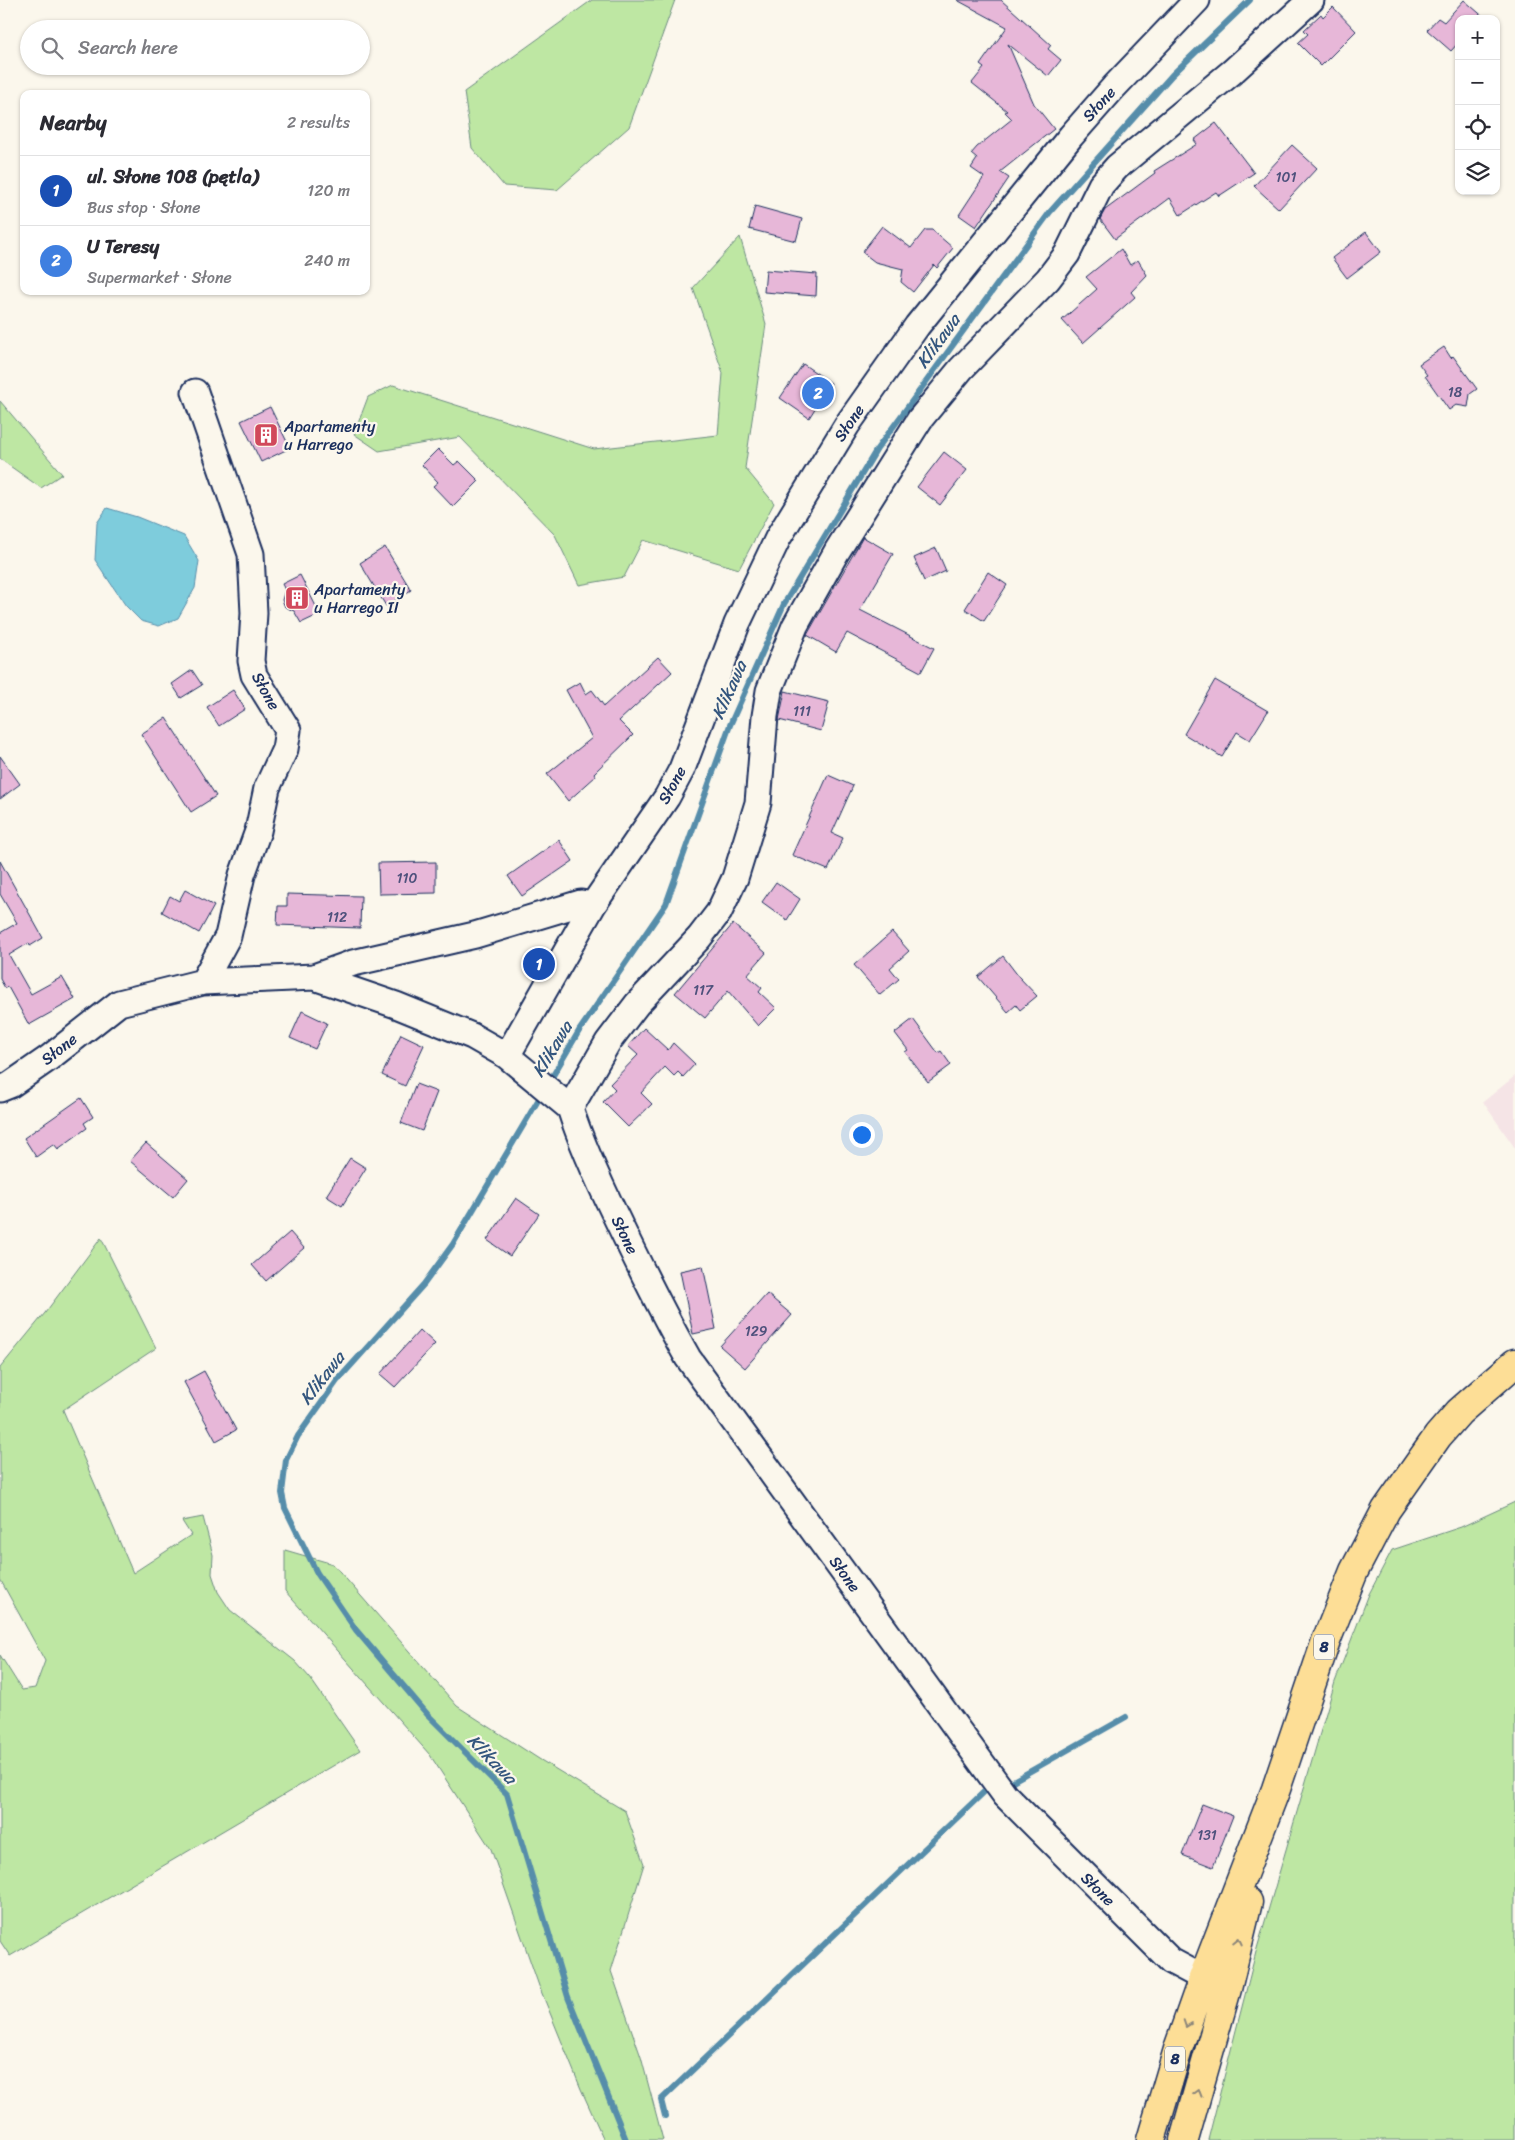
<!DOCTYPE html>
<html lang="en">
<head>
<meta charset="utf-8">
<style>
	:root { --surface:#fff; --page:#f7f7f7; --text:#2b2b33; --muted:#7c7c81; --line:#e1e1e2; --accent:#0f766e }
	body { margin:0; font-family:Sriracha,sans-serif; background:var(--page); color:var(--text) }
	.controls { position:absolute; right:15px; top:15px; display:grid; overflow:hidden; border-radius:10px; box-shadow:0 1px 4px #0004 }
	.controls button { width:45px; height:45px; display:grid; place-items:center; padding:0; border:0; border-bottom:1px solid var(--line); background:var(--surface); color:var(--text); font:25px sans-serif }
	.you { position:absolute; left:861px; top:1134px; width:18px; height:18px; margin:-12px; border:4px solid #fff; border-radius:50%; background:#1a73e8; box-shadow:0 0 0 8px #1a73e833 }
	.badge { display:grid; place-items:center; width:32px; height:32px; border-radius:50%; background:var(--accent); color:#fff; font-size:16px; font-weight:700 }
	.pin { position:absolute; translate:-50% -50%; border:2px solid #fff; box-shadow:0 1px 5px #0006 }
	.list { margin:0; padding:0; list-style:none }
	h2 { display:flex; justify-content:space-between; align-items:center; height:65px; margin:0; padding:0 20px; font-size:21px }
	h2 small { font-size:16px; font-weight:400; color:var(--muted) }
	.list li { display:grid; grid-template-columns:32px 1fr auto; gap:15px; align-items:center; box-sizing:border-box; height:70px; padding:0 20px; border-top:1px solid var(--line) }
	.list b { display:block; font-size:19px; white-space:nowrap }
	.list p { margin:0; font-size:16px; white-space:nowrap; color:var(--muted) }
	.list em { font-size:16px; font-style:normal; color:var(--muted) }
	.icon { flex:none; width:28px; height:28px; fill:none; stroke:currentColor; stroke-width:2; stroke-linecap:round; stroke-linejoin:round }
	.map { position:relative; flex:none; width:1515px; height:2140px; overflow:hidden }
	.search { position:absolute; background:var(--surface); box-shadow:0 1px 4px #0004; left:20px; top:20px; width:350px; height:55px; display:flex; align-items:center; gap:12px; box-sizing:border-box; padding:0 18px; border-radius:28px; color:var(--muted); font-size:19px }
	.panel { position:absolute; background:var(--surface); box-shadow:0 1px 4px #0004; left:20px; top:90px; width:350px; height:205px; border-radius:10px }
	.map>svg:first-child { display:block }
	.built { fill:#f5e4e6 }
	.green { fill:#bee7a3; stroke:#6c8b80 }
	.water { fill:#7eccdc; stroke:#568daa }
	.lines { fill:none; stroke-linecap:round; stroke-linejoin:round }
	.stream { stroke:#568daa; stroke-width:6 }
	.building { fill:#e7b7d8; stroke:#1b2f5e }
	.minor-casing { stroke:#1b2f5e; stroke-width:29 }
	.trunk-casing { stroke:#1b2f5e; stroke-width:31 }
	.minor { stroke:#fbf7ec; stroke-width:25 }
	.trunk { stroke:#fdde96; stroke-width:28 }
	.oneway { stroke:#8c867a }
	.labels { text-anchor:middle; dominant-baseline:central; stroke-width:4.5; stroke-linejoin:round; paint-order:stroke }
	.number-label { font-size:14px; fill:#4e517c }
	.shield { fill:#fbf7ec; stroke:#5e6b89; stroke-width:1 }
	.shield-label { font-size:15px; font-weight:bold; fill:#1b2f5e }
	.street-label { font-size:16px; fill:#1b2f5e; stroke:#fbf7ec }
	.poi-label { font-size:16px; fill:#1b2f5e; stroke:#fbf7ec; text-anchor:start }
	.water-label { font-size:18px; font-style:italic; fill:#34567e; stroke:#fbf7ec }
</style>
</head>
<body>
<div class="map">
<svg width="1515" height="2140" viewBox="0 0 1515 2140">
	<rect width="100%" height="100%" fill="#fbf7ec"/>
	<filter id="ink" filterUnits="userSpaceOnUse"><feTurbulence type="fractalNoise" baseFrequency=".02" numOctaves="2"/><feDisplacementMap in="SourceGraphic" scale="10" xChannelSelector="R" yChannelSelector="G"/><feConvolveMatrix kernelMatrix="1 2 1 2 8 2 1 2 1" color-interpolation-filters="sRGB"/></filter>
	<g filter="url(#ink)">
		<!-- built -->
		<path class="built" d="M1515,1076V1148L1483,1102Z"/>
		<!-- green -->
		<path class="green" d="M592,0H675L629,127L557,190L504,186L472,148L464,92Z
			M740,237L766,324L745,468L774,503L739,569L643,540L624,577L579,585L555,535L460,437L379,451L354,434L368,397L393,385L594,449L718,435L723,373L693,288Z
			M0,401L62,474L41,488L0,459Z
			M101,1238L156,1348L63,1410L133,1573L191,1535L182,1521L203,1517L213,1555L212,1574L218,1592L230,1610L295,1661L310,1678L360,1750L10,1956L0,1941V1655L22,1690L35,1688L45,1661L0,1579V1368L45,1313Z
			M1515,1502V2140H1208L1256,1952L1335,1682L1369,1594L1392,1550L1461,1527Z
			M285,1550L333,1564L457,1706L539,1759L625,1811L644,1864L611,1971L641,2057L663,2140H604L581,2089L539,1986L491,1849L430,1755L285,1591Z"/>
		<!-- water -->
		<path class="water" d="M107,508L137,517L184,536L199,561L195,588L178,618L159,626L141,621L126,606L95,560L97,523Z"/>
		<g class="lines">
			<!-- stream -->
			<path class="stream" d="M548,1084L579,1031L666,904L730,725L784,604L877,449L1050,212L1172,75L1250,0
				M543,1092L453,1244L424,1284L337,1381L298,1436L286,1460L282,1493L285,1508L317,1573L356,1630L428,1715L507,1794L568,1997L626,2140
				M1013,1781L1126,1717
				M665,2116L661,2100L984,1792"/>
		</g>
		<!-- building -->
		<path class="building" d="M957,0H1001L1051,45L1048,49L1061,60L1048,76L1008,44L1034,104L1054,129L1000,172L1009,178L976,227L959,215L984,177L971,168L977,159L971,154L977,147L1012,119L1005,112L1007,111L972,83L984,68L980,65L1007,27Z
			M1464,0L1486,19H1459V42L1451,51L1427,30L1438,18L1444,22Z
			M1333,7L1356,31L1321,66L1298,43L1308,34L1304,30L1321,14L1323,17Z
			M1216,123L1254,173L1219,196L1216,192L1180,215L1170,198L1115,239L1100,219L1105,210L1155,173L1154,171L1197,144L1194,140Z
			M1292,145L1317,168L1279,209L1254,186Z
			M755,206L802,219L796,241L749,229Z
			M882,226L911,248L925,230H932L953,248L937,268L934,265L913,292L901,282L903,269L875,262L862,252Z
			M1366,232L1381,252L1347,278L1332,258Z
			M1121,249L1130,265L1138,260L1147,275L1131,292L1135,297L1083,343L1062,320L1097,289L1086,277Z
			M766,270L817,274L816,296L764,292Z
			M1444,347L1451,358L1453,356L1477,389L1470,394L1468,407L1456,405L1449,410L1425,376L1427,375L1419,364Z
			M803,364L831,383L809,418L780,398Z
			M270,407L290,448L261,462L241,421Z
			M438,449L454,465L459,461L479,481L453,507L433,486L438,482L422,465Z
			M944,452L967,470L940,505L917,487Z
			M863,537L893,554L860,610L934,648L921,672L847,633L836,652L807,635Z
			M385,547L411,590L386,606L360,563Z
			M936,548L946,571L924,581L914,558Z
			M988,572L1007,585L984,621L965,609Z
			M300,575L320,614L301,623L294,611L285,607L282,600L285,590L282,584Z
			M658,657L672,672L619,721L633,735L594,773L596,776L568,801L547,774L592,738L566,690L580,682L586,694L592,690L604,706Z
			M192,670L202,685L181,698L172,684Z
			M1215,680L1268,711L1250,740L1237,732L1222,757L1184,734Z
			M233,690L245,709L219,726L207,707Z
			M785,691L829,702L821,731L779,720Z
			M166,718L216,796L191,812L141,734Z
			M0,756L20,784L0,799Z
			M828,775L853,786L832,833L843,838L828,870L792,855Z
			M559,840L573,861L522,896L508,876Z
			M0,861L43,938L30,946L29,943L9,955L31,994L62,977L75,999L29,1025L8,987L5,988L0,979V933L17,923L0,894Z
			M436,862V893L379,894L378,863Z
			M776,882L800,899L787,920L762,902Z
			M185,890L214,906L199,933L162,912L170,896L179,901Z
			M287,894L361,896L360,928L277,925L278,906H287Z
			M733,924L766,953L747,975L762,988L759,992L776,1008L758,1026L728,991L705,1018L675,993Z
			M892,932L909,951L890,968L899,979L880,995L854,965Z
			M1003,956L1019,977L1037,996L1020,1010L1016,1005L1008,1012L978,977Z
			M302,1011L327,1023L315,1049L290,1038Z
			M913,1019L938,1053L941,1051L951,1065L928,1082L905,1052L908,1050L895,1033Z
			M644,1028L668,1050L673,1043L695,1064L683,1077L678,1072L674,1076L665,1067L641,1093L652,1104L628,1127L603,1102L615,1089L610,1084L638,1055L628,1046Z
			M401,1034L424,1045L405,1086L382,1075Z
			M416,1084L437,1092L422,1131L401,1123Z
			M81,1098L93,1117L84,1123L87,1128L58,1149L54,1144L36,1157L24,1138Z
			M146,1143L188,1179L173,1197L130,1161Z
			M350,1158L366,1168L342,1206L326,1196Z
			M516,1198L539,1214L510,1256L487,1240Z
			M290,1232L304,1248L266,1281L252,1265Z
			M703,1266L716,1329L693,1334L680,1271Z
			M767,1294L792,1315L745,1368L720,1346Z
			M420,1330L435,1344L395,1387L380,1374Z
			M204,1371L236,1430L216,1441L184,1382Z
			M1202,1804L1233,1816L1213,1867L1182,1855Z"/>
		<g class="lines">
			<defs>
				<path id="minor" d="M195,392L251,554L254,613L251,661L254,675L288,730L285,749L267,788L258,831L242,875L228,936L203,982
					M314,977L396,1005L472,1036L507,1056L570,1108
					M507,1056L593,905L667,797L682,769L737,624L778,538L847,425L917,326L1071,136L1114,87L1197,0
					M0,1089L10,1085L49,1058L119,1003L203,982L314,977L353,963L475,935L581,903L593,905
					M570,1108L608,1042L637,1004L699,938L719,912L735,878L758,803L765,716L769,691L795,626L837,551L920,419L961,369L1048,279L1067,254L1101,185L1117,167L1232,72L1311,0
					M570,1108C582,1146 599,1182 616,1217C639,1265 662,1312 688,1358L1005,1795L1171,1961L1203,1978"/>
				<path id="trunk" d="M1151,2140L1179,2046L1203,1978L1276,1789L1326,1641L1354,1571L1386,1510L1438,1436L1459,1412L1515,1363
					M1184,2140L1227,1989L1248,1902"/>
			</defs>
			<!-- minor casing -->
			<use href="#minor" class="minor-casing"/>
			<!-- trunk casing -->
			<use href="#trunk" class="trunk-casing"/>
			<!-- minor -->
			<use href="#minor" class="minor"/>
			<!-- trunk -->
			<use href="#trunk" class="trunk"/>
		</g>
		<!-- one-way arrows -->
		<defs><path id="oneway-chevron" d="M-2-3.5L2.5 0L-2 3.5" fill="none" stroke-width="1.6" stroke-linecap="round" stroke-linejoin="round" transform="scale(1.25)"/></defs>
		<g class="oneway">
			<use href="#oneway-chevron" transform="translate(1238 1941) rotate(-77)"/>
			<use href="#oneway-chevron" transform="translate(1187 2024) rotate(109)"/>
			<use href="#oneway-chevron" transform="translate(1198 2093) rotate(-74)"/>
		</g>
	</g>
	<!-- icons -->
	<defs>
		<symbol id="building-square" viewBox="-11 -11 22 22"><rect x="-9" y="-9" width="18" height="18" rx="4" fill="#d1495b" stroke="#fbf7ec"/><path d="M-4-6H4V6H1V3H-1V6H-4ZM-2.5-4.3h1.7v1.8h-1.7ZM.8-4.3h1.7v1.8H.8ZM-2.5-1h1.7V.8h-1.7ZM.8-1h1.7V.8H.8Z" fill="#fff"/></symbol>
	</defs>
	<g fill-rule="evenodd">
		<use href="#building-square" x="252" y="421" width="28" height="28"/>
		<use href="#building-square" x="283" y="584" width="28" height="28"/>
	</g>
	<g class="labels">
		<!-- number labels -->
		<g class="number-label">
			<text x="1286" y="177">101</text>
			<text x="1455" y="392">18</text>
			<text x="802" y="711">111</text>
			<text x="407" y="878">110</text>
			<text x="337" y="917">112</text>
			<text x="703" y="990">117</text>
			<text x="756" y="1331">129</text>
			<text x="1207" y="1835">131</text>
		</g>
		<!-- shield labels -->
		<g class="shield">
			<rect x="1314" y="1634.5" width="20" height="25" rx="4"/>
			<rect x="1165" y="2046.5" width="20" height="25" rx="4"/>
		</g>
		<g class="shield-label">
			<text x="1324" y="1647">8</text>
			<text x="1175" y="2059">8</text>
		</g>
		<!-- street labels -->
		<g class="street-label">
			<text transform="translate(1099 104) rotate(-48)">Słone</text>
			<text transform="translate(849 423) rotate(-56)">Słone</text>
			<text transform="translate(266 691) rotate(61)">Słone</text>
			<text transform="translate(672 785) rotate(-61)">Słone</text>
			<text transform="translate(59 1049) rotate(-38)">Słone</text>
			<text transform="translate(625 1235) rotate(64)">Słone</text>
			<text transform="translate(845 1574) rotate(54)">Słone</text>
			<text transform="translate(1098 1889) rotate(45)">Słone</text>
		</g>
		<!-- poi labels -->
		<g class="poi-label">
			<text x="284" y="426">Apartamenty<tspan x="284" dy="18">u Harrego</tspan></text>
			<text x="314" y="589">Apartamenty<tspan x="314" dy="18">u Harrego II</tspan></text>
		</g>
		<!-- water labels -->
		<g class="water-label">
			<text transform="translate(938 341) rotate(-54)">Klikawa</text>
			<text transform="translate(729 690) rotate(-66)">Klikawa</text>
			<text transform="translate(552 1049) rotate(-59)">Klikawa</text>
			<text transform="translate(322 1378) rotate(-52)">Klikawa</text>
			<text transform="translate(492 1759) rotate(46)">Klikawa</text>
		</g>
	</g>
</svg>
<div class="controls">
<button>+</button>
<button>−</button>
<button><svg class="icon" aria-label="locate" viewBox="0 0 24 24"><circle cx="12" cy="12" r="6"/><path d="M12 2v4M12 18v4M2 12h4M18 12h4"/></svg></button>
<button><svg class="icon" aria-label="layers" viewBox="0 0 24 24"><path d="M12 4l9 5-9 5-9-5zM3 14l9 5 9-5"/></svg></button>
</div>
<div class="you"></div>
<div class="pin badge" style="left:539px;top:964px;background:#1a4fb4">1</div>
<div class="pin badge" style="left:818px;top:393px;background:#3f7fe0">2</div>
<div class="search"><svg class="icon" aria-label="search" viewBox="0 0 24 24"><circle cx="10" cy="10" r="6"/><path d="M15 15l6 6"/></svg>Search here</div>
<section class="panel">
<h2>Nearby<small>2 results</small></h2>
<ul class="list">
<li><span class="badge" style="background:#1a4fb4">1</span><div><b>ul. Słone 108 (pętla)</b><p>Bus stop · Słone</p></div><em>120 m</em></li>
<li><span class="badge" style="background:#3f7fe0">2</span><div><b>U Teresy</b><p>Supermarket · Słone</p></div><em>240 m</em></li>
</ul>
</section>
</div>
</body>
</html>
